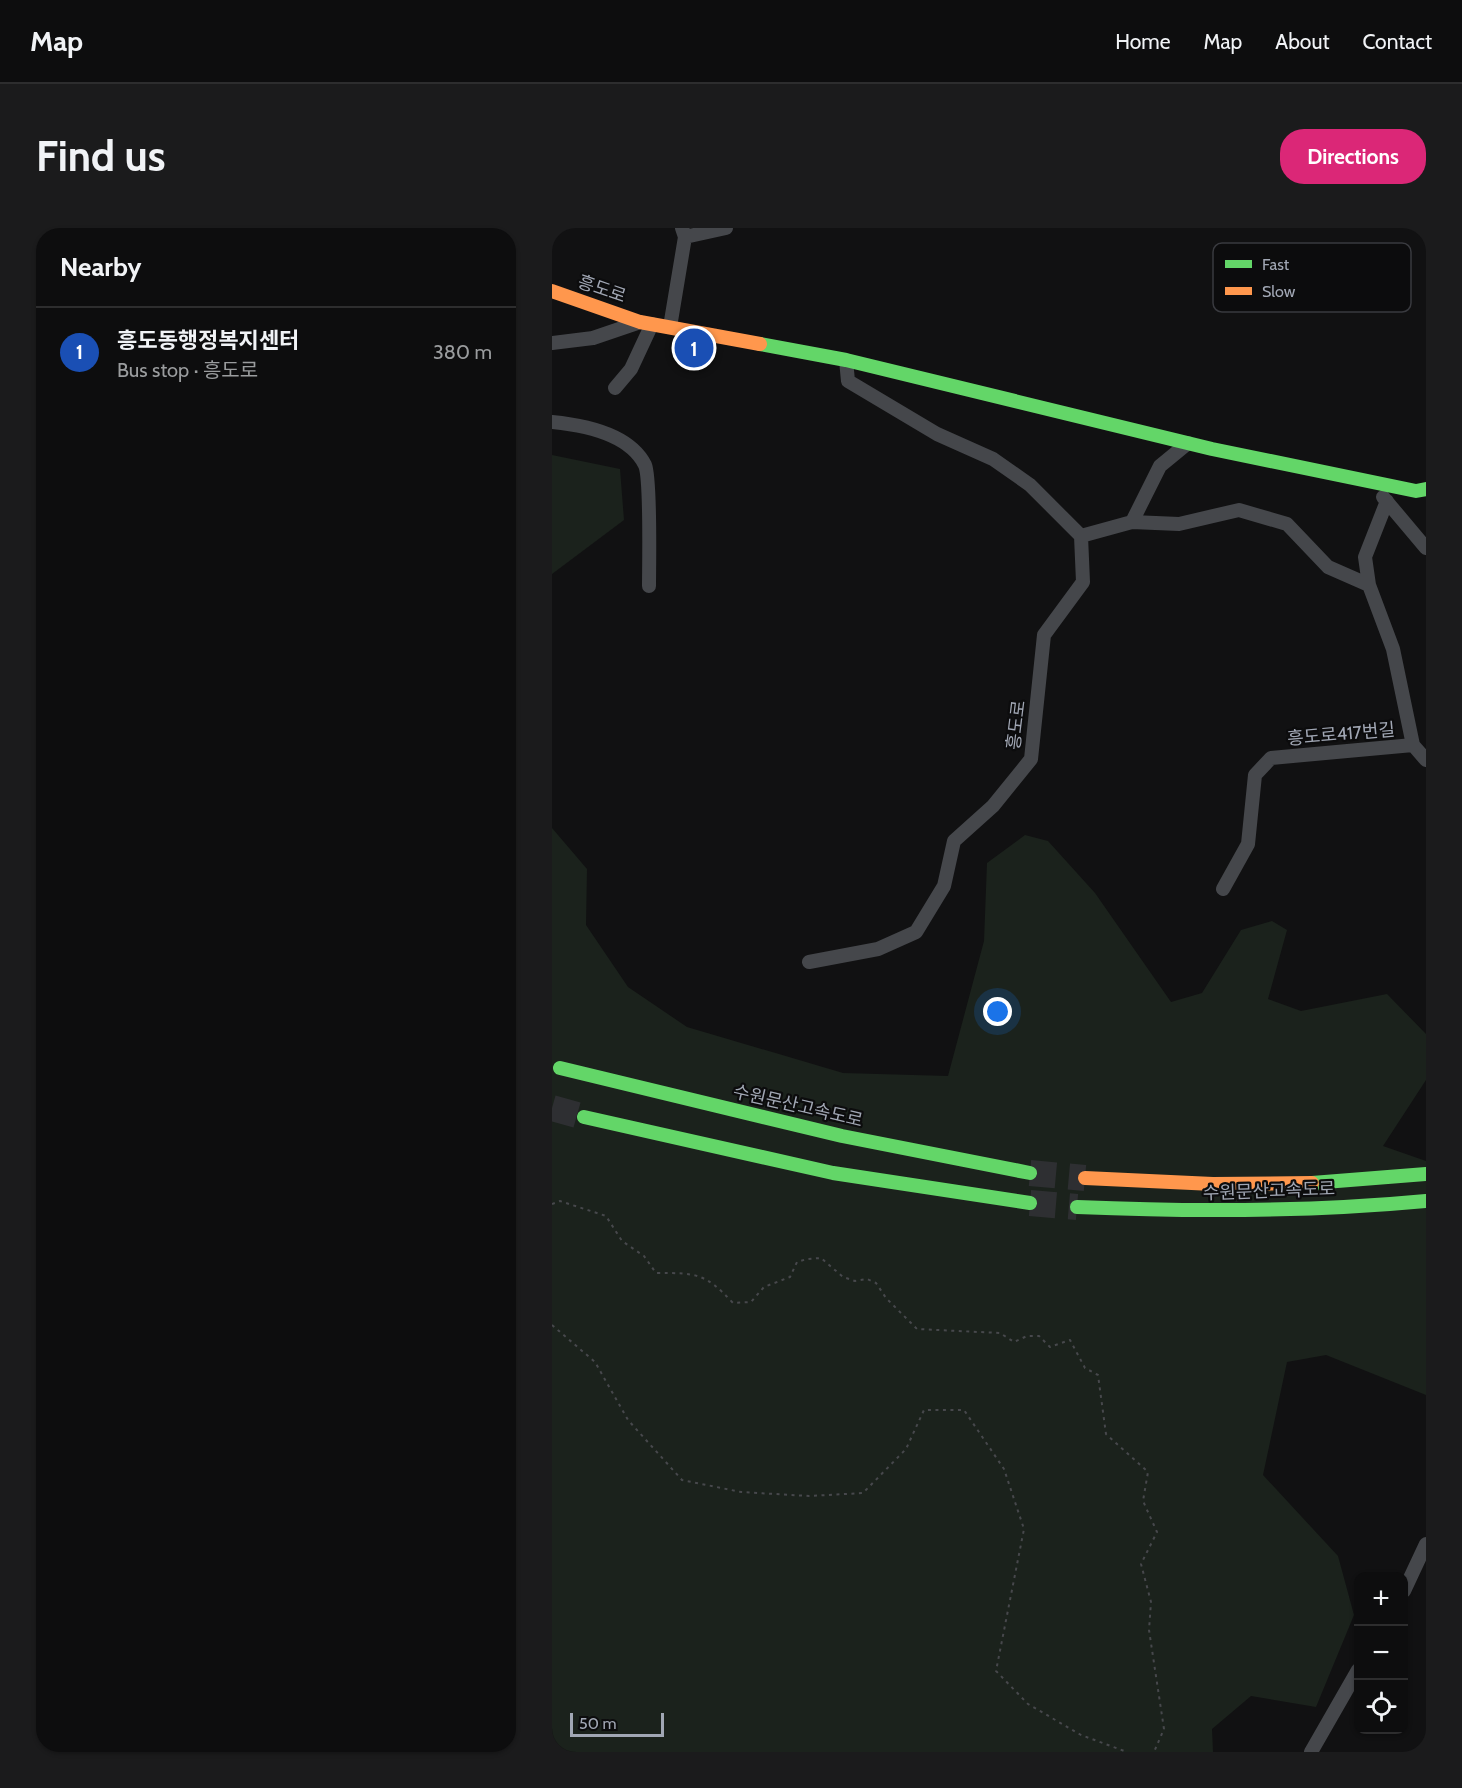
<!DOCTYPE html>
<html lang="en">
<head>
<meta charset="utf-8">
<style>
	:root { --surface:#0d0d0e; --page:#1b1b1c; --text:#f1f3f6; --muted:#9a9c9e; --line:#2d2d2e; --accent:#db2777 }
	body { margin:0; font-family:Cabin,"Noto Sans KR",sans-serif; background:var(--page); color:var(--text) }
	.controls { position:absolute; right:18px; bottom:18px; display:grid; overflow:hidden; border-radius:12px; box-shadow:0 2px 4px #0004 }
	.controls button { width:54px; height:54px; display:grid; place-items:center; padding:0; border:0; border-bottom:2px solid var(--line); background:var(--surface); color:var(--text); font:30px sans-serif }
	.scale { position:absolute; left:18px; bottom:15px; width:94px; box-sizing:border-box; padding-left:6px; border:3px solid #a1a7b4; border-top:0; font-size:16px; line-height:21px; white-space:nowrap; color:#a1a7b4; -webkit-text-stroke:4px #0c0c0d; paint-order:stroke }
	.you { position:absolute; left:446px; top:784px; width:21px; height:21px; margin:-15px; border:4px solid #fff; border-radius:50%; background:#1a73e8; box-shadow:0 0 0 9px #1a73e833 }
	.badge { display:grid; place-items:center; width:39px; height:39px; border-radius:50%; background:var(--accent); color:#fff; font-size:20px; font-weight:700 }
	.pin { position:absolute; translate:-50% -50%; border:3px solid #fff; box-shadow:0 2px 6px #0006 }
	.list { margin:0; padding:0; list-style:none }
	h2 { display:flex; justify-content:space-between; align-items:center; height:78px; margin:0; padding:0 24px; font-size:26px }
	h2 small { font-size:20px; font-weight:400; color:var(--muted) }
	.list li { display:grid; grid-template-columns:39px 1fr auto; gap:18px; align-items:center; box-sizing:border-box; height:90px; padding:0 24px; border-top:2px solid var(--line) }
	.list b { display:block; font-size:22px; white-space:nowrap }
	.list p { margin:0; font-size:20px; white-space:nowrap; color:var(--muted) }
	.list em { font-size:20px; font-style:normal; color:var(--muted) }
	.icon { flex:none; width:33px; height:33px; fill:none; stroke:currentColor; stroke-width:2; stroke-linecap:round; stroke-linejoin:round }
	.map { position:relative; flex:none; width:874px; height:1524px; overflow:hidden; border-radius:24px }
	header { display:flex; align-items:center; gap:36px; box-sizing:border-box; height:84px; padding:0 30px; background:var(--surface); border-bottom:2px solid var(--line) }
	header strong { font-size:28px }
	nav { display:flex; gap:33px; margin-inline-start:auto; font-size:21px }
	.intro { display:flex; align-items:center; justify-content:space-between; box-sizing:border-box; height:144px; padding:0 36px }
	h1 { margin:0; font-size:42px }
	.button { padding:15px 27px; border-radius:24px; background:var(--accent); color:#fff; font-size:21px; font-weight:700 }
	main { display:flex; gap:36px; padding:0 36px }
	aside { flex:1; background:var(--surface); border-radius:24px; box-shadow:0 2px 4px #0004 }
	.map>svg:first-child { display:block }
	.green { fill:#1b221c }
	.lines { fill:none; stroke-linecap:round; stroke-linejoin:round }
	.highway-tunnel { stroke:#2e2f32; stroke-width:26; stroke-dasharray:26 13; stroke-linecap:butt }
	.path { stroke:#47484c; stroke-width:2; stroke-dasharray:3 4.5; stroke-linecap:butt }
	.street { stroke:#45474b; stroke-width:14 }
	.fast { stroke:#63d668; stroke-width:14 }
	.slow { stroke:#ff974d; stroke-width:14 }
	.labels { text-anchor:middle; dominant-baseline:central; stroke-width:4.5; stroke-linejoin:round; paint-order:stroke }
	.street-label { font-size:18px; fill:#a1a7b4; stroke:#0c0c0d }
	.key { fill:#0c0c0d; stroke:#393a3f; stroke-width:1.5 }
	.key-label { font-size:16px; fill:#a1a7b4 }
</style>
</head>
<body>
<header>
<strong>Map</strong>
<nav><a>Home</a><a>Map</a><a>About</a><a>Contact</a></nav>
</header>
<div class="intro"><h1>Find us</h1><a class="button">Directions</a></div>
<main>
<aside>
<h2>Nearby<small></small></h2>
<ul class="list">
<li><span class="badge" style="background:#1a4fb4">1</span><div><b>흥도동행정복지센터</b><p>Bus stop · 흥도로</p></div><em>380 m</em></li>
</ul>
</aside>
<div class="map">
<svg width="874" height="1524" viewBox="0 0 874 1524">
	<rect width="100%" height="100%" fill="#111112"/>
	<!-- green -->
	<path class="green" d="M0,227L68,241L72,292L0,346Z
		M0,600L35,641L34,697L76,759L135,799L291,845L396,848L432,713L435,635L473,607L496,613L543,665L619,774L650,765L689,702L720,693L735,702L716,771L749,783L835,766L874,806V852L831,918L874,933V1167L774,1127L735,1134L711,1247L786,1328L802,1387L764,1479L699,1468L660,1501L661,1524H0Z"/>
	<g class="lines">
		<!-- highway-tunnel -->
		<path class="highway-tunnel" d="M0,880L32,889
			M478,945L533,950
			M478,975L525,979"/>
		<!-- path -->
		<path class="path" d="M0,976L8,973L54,988L70,1013L92,1028L104,1045C145,1045 153,1045 181,1075L199,1074L212,1059L238,1049L245,1034L255,1031L269,1030L291,1049L303,1053L315,1051L324,1055L334,1070L365,1101L448,1105L462,1114L475,1108H487L498,1119L518,1112L533,1140L546,1147L554,1206L596,1244L591,1273L605,1304L589,1336L599,1374L597,1402L612,1501L602,1524
			M0,1097L43,1134L76,1192L130,1252L189,1264L257,1268L311,1265L354,1221L372,1182H412L452,1241L472,1301L444,1443L476,1476L529,1507L575,1524"/>
		<!-- street -->
		<path class="street" d="M133,9L174,0
			M118,99L133,9L130,0
			M0,115L41,110L88,94
			M294,132L296,153L385,206L441,231L478,257L529,308
			M63,160L79,141L100,96
			M0,194C31,197 77,205 93,237C99,251 97,338 97,358
			M831,269L874,320
			M580,294L608,238L636,215
			M817,357L813,329L835,273
			M671,661L696,616L703,547L719,530L861,517
			M257,734L326,721L364,704L392,658L402,613L441,578L479,531L492,407L531,354L529,308L580,294L627,296L687,282L735,296L776,339L817,357L841,421L861,517L874,532
			M852,1363L874,1316
			M759,1524L806,1442"/>
		<!-- fast -->
		<path class="fast" d="M208,116L294,132L660,221L864,263L874,261
			M8,840L290,908L478,945
			M32,889L281,945L478,975
			M760,955L874,946
			M525,979C642,984 758,984 874,973"/>
		<!-- slow -->
		<path class="slow" d="M0,63L88,94L208,116
			M533,950L661,956L760,955"/>
	</g>
	<g class="labels">
		<!-- street labels -->
		<g class="street-label">
			<text transform="translate(50 61) rotate(19)">흥도로</text>
			<text transform="translate(464 497) rotate(-83)">흥도로</text>
			<text transform="translate(789 506) rotate(-5)">흥도로417번길</text>
			<text transform="translate(246 878) rotate(13)">수원문산고속도로</text>
			<text transform="translate(717 963) rotate(-2)">수원문산고속도로</text>
		</g>
	</g>
	<!-- legend -->
	<rect x="661" y="15" width="198" height="69" rx="9" class="key"/>
	<rect x="673" y="32" width="27" height="8" fill="#63d668"/>
	<rect x="673" y="59" width="27" height="8" fill="#ff974d"/>
	<g class="key-label">
		<text x="710" y="42">Fast</text>
		<text x="710" y="69">Slow</text>
	</g>
</svg>
<div class="controls">
<button>+</button>
<button>−</button>
<button><svg class="icon" aria-label="locate" viewBox="0 0 24 24"><circle cx="12" cy="12" r="6"/><path d="M12 2v4M12 18v4M2 12h4M18 12h4"/></svg></button>
</div>
<div class="scale">50 m</div>
<div class="you"></div>
<div class="pin badge" style="left:142px;top:120px;background:#1a4fb4">1</div>
</div>
</main>
</body>
</html>
